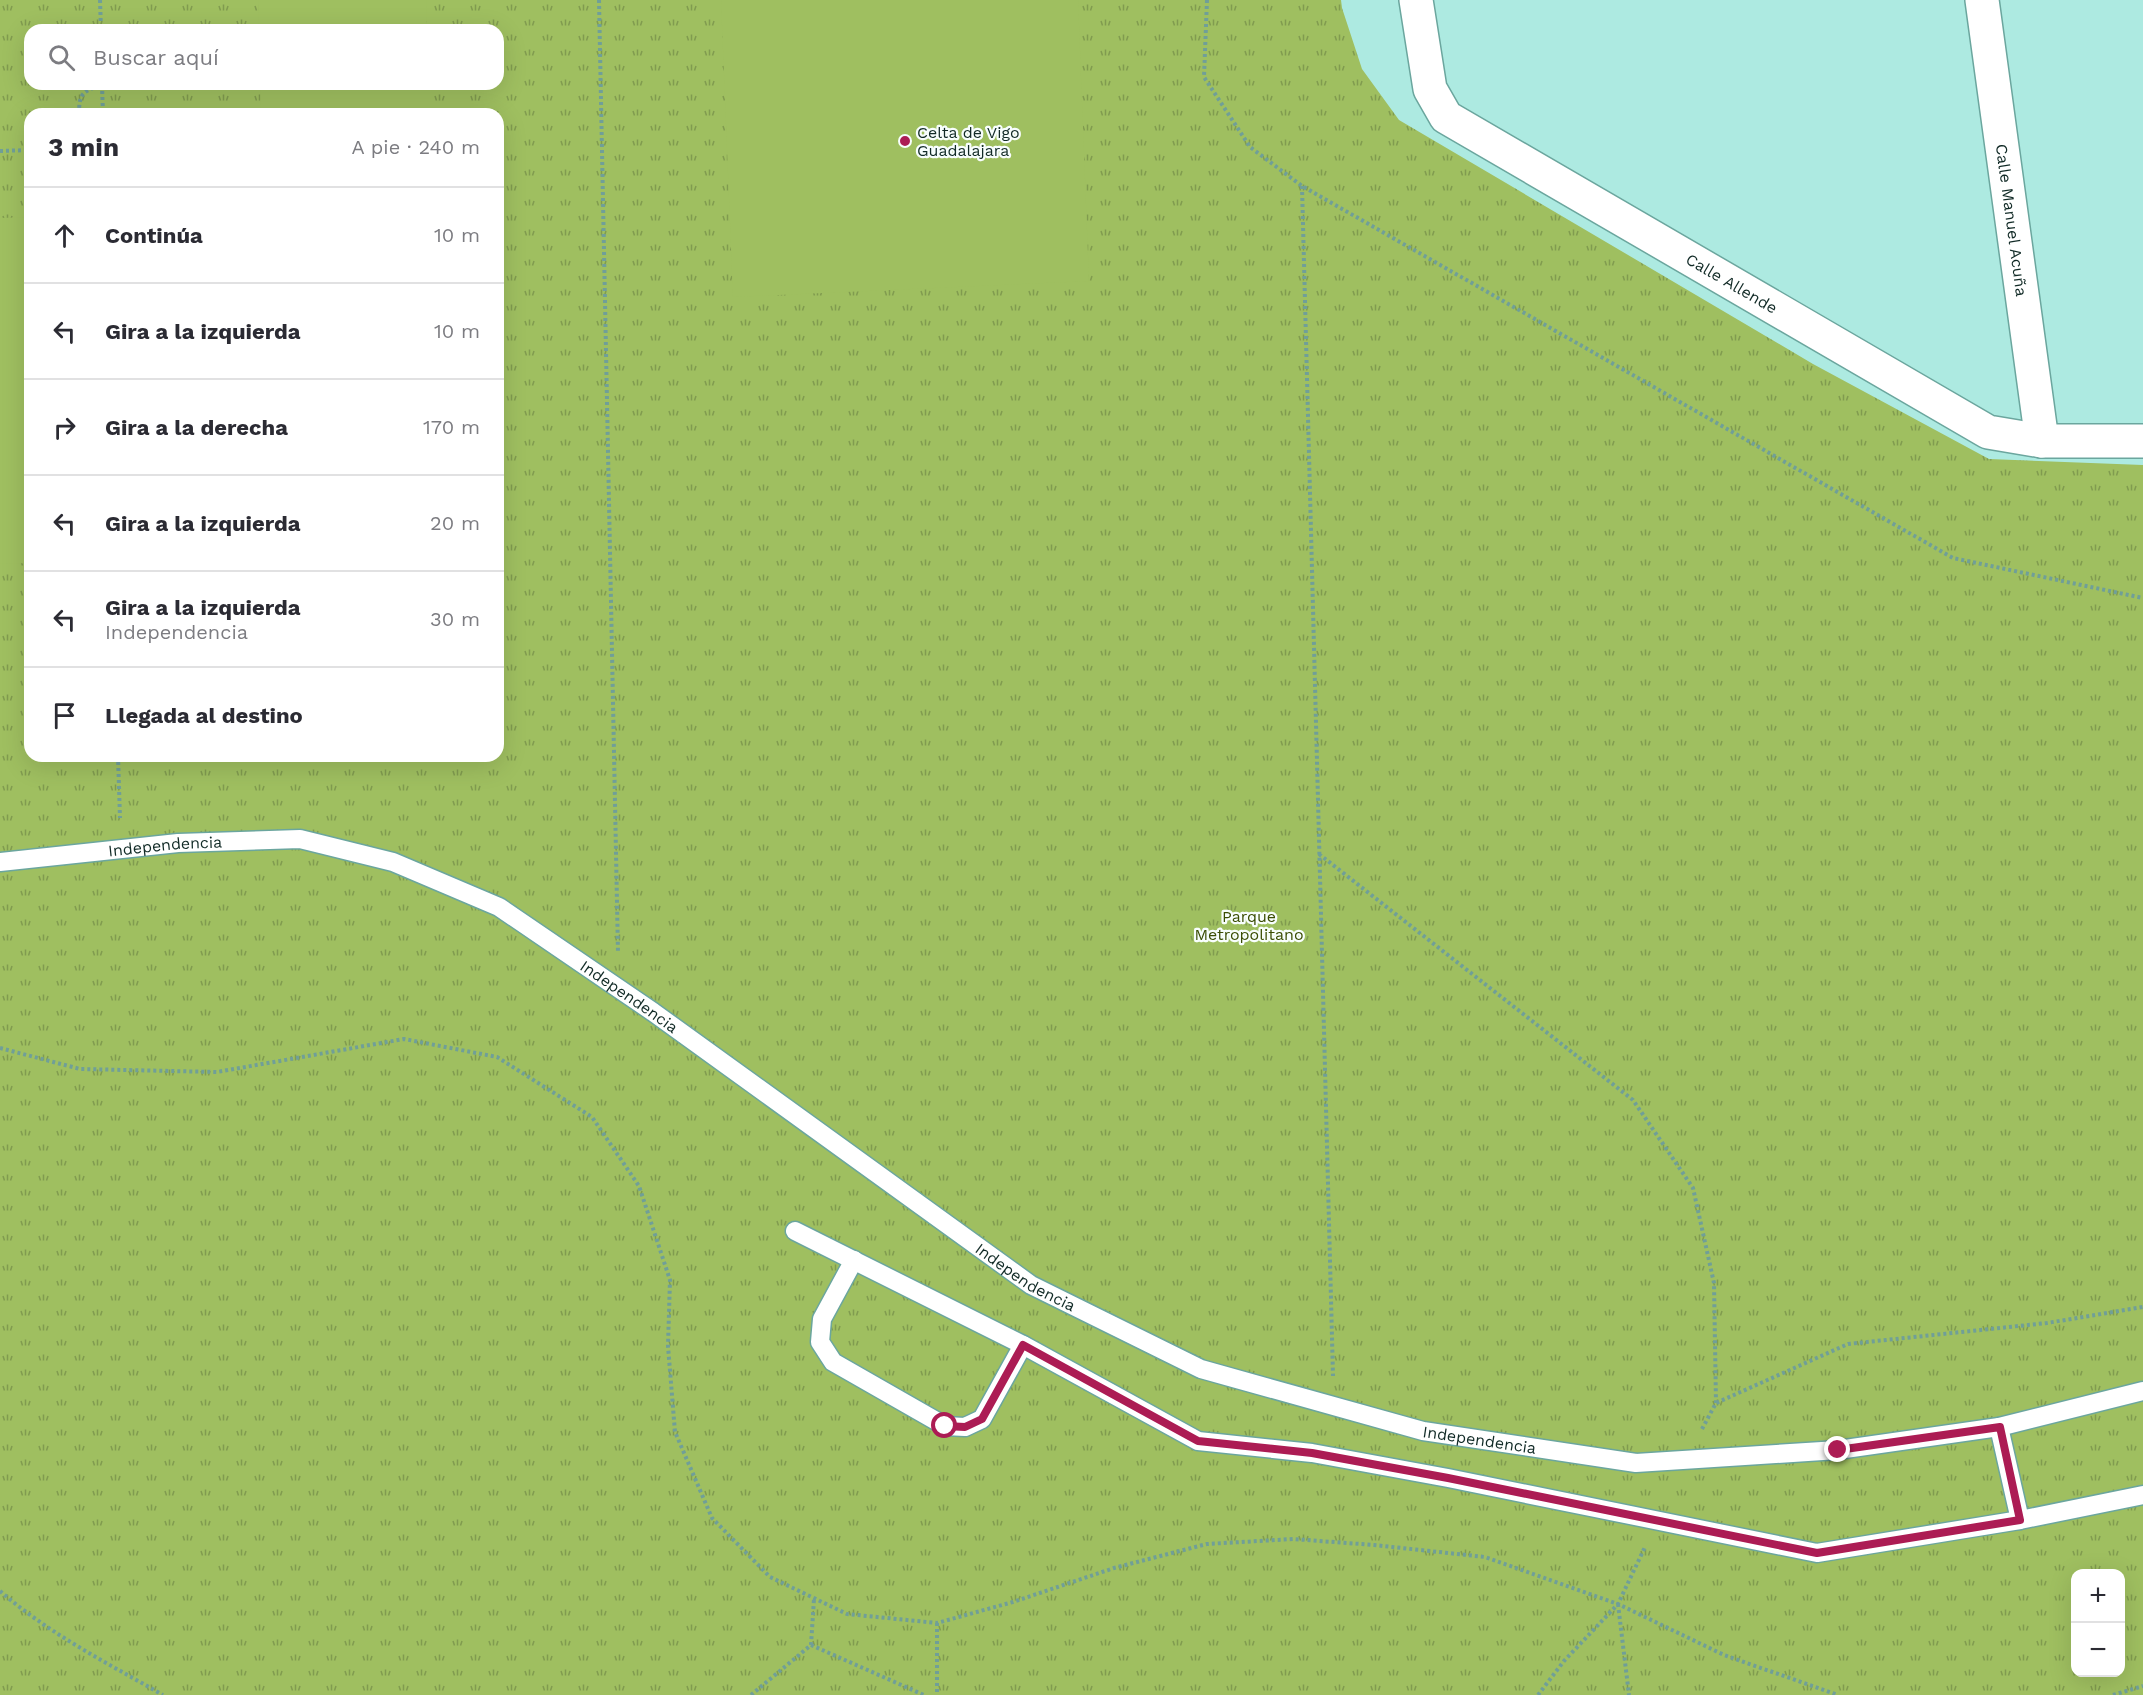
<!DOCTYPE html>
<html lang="es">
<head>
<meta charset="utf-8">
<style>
	:root { --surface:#fff; --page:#f2f2f3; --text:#2b2b33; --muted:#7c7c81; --line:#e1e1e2 }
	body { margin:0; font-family:"Work Sans",sans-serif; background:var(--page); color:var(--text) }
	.controls { position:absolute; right:18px; bottom:18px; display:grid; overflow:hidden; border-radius:12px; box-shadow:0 6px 24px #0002 }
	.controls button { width:54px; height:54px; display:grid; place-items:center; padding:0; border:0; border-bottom:2px solid var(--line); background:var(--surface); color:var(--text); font:30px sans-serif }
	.stop { position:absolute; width:18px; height:18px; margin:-14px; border:4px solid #ac1c54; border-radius:50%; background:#fff }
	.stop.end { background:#ac1c54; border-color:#fff; box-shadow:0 2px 6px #0008 }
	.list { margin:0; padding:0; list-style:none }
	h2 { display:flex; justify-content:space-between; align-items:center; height:78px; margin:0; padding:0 24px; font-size:26px }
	h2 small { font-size:20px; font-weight:400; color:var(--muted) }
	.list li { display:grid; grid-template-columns:39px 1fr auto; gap:18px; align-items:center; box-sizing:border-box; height:96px; padding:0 24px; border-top:2px solid var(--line) }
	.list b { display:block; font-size:22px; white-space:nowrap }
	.list p { margin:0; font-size:20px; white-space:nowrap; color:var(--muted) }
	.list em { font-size:20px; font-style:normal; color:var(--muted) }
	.icon { flex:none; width:33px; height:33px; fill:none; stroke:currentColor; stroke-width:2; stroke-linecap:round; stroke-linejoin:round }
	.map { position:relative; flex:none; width:2143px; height:1695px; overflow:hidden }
	.search { position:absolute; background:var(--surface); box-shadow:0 6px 24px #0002; left:24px; top:24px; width:480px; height:66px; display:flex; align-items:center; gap:15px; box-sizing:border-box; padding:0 21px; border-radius:18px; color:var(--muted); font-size:22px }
	.panel { position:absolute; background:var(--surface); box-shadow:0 6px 24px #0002; left:24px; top:108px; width:480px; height:654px; border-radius:18px }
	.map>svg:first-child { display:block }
	.park { fill:url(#park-tufts); fill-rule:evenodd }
	.pitch { fill:#9fbf60 }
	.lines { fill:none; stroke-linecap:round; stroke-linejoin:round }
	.lane-casing { stroke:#6ba69e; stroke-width:21 }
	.street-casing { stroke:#6ba69e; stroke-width:36 }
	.path { stroke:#709f98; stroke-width:4; stroke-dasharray:3 3; stroke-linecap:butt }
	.lane { stroke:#fff; stroke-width:18 }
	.street { stroke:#fff; stroke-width:33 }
	.route { stroke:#ac1c54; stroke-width:8 }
	.poi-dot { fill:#ac1c54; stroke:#f8fefd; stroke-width:2 }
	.labels { text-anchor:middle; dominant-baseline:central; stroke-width:4.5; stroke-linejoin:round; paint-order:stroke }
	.poi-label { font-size:16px; fill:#112a26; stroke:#f8fefd; text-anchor:start }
	.street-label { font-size:16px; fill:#112a26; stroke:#f8fefd }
	.park-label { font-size:16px; fill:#3a4d03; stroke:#f8fefd }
</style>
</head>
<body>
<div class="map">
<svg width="2143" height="1695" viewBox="0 0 2143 1695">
	<defs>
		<pattern id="park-tufts" width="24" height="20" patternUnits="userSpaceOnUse" patternTransform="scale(1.5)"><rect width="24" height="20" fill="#9fbf60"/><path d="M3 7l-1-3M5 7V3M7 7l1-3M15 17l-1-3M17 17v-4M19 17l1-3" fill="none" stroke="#809b4f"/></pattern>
	</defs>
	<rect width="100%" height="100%" fill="#adeae1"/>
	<!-- park -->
	<path class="park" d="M0,0H1341L1342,8L1362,69L1399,120L1813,364L1989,459L2143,465V1695H0ZM30,30H498V84H30ZM30,114H498V756H30ZM2076,1574H2120V1672H2076Z"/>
	<!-- pitch -->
	<path class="pitch" d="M258,0H426L427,30H259Z
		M721,0H1078L1089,281L733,297Z
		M260,84H428V114H261Z
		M30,217V563L0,564V218Z"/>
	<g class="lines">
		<defs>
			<g id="lane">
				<path id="s1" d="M0,862L178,843L300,839L393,862L499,907L653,1012L1031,1285L1201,1369L1423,1431L1636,1463L1838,1450L1999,1427L2143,1391"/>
				<path d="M795,1231L1023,1345L1198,1441L1312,1453L1448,1478L1817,1553L2020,1520L2143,1495"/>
				<path d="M854,1260L822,1319L820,1342L833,1362L945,1426L965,1427L982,1419L1023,1345"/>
				<path d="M1999,1427L2020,1520"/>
			</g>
			<g id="street">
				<path id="s2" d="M1416,0L1430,89L1446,117L1988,432L2042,441H2143"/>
				<path id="s3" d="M1982,0L2042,441"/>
			</g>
		</defs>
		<!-- lane casing -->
		<use href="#lane" class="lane-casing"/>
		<!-- street casing -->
		<use href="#street" class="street-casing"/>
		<!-- path -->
		<path class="path" d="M100,0L101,30
			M599,0L618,953
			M1207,0L1204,77L1250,147L1302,186L1953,558L2143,598
			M102,85L103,114
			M79,114C79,93 83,91 102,85
			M0,151L30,150
			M1302,186L1333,1376
			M118,756L120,818
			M1319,854L1633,1100L1693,1188L1714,1283L1716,1403
			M0,1048L80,1069L217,1072L404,1039L497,1057L592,1117L639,1186L670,1280L668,1346L675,1432L712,1518L770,1577L847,1614L937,1623L1013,1602L1114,1568L1207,1544L1293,1539L1374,1545L1485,1557L1618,1604L1724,1655L1838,1695
			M1702,1429L1716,1403L1848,1344L2047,1323L2143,1307
			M0,1591C48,1633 107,1663 163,1695
			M1618,1604L1629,1695
			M937,1623V1695
			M811,1645L814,1599
			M751,1695L811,1645L924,1695
			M1538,1695L1564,1661L1618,1604L1645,1547
			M2113,1695L2143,1686"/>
		<!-- lane -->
		<use href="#lane" class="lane"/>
		<!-- street -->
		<use href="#street" class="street"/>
	</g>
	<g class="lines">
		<!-- route -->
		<path class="route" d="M945,1426L965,1427L982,1419L1023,1345L1198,1441L1312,1453L1448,1478L1817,1553L2020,1520L2000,1427L1838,1450"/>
	</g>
	<!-- markers -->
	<circle class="poi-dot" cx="905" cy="141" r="6"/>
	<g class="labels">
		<!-- poi labels -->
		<g class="poi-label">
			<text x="917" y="132">Celta de Vigo<tspan x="917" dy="18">Guadalajara</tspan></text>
		</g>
		<!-- street labels -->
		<g class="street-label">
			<text stroke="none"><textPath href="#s3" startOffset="222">Calle Manuel Acuña</textPath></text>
			<text stroke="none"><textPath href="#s2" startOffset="453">Calle Allende</textPath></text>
			<text stroke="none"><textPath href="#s1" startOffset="166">Independencia</textPath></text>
			<text stroke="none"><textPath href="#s1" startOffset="670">Independencia</textPath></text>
			<text stroke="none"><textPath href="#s1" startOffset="1156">Independencia</textPath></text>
			<text stroke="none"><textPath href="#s1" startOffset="1642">Independencia</textPath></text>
		</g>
		<!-- park labels -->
		<g class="park-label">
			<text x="1249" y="916">Parque<tspan x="1249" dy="18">Metropolitano</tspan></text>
		</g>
	</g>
</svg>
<div class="controls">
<button>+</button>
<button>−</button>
</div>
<div class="stop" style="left:945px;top:1426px"></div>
<div class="stop end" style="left:1838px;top:1450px"></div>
<div class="search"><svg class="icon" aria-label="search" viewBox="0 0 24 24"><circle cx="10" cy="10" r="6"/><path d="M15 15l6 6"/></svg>Buscar aquí</div>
<section class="panel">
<h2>3 min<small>A pie · 240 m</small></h2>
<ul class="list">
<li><svg class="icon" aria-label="ahead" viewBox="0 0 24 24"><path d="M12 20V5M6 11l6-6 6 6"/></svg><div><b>Continúa</b></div><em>10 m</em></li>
<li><svg class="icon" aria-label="left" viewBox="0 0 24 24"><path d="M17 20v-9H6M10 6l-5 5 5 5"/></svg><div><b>Gira a la izquierda</b></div><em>10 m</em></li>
<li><svg class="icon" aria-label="right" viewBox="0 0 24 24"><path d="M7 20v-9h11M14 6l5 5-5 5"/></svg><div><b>Gira a la derecha</b></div><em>170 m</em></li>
<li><svg class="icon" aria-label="left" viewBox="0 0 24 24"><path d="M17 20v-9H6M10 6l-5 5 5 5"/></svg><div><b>Gira a la izquierda</b></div><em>20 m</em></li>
<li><svg class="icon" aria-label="left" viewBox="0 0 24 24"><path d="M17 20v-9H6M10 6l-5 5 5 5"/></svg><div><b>Gira a la izquierda</b><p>Independencia</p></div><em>30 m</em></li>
<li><svg class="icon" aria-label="arrive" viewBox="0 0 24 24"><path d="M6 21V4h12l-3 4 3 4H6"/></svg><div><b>Llegada al destino</b></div></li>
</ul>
</section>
</div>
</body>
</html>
